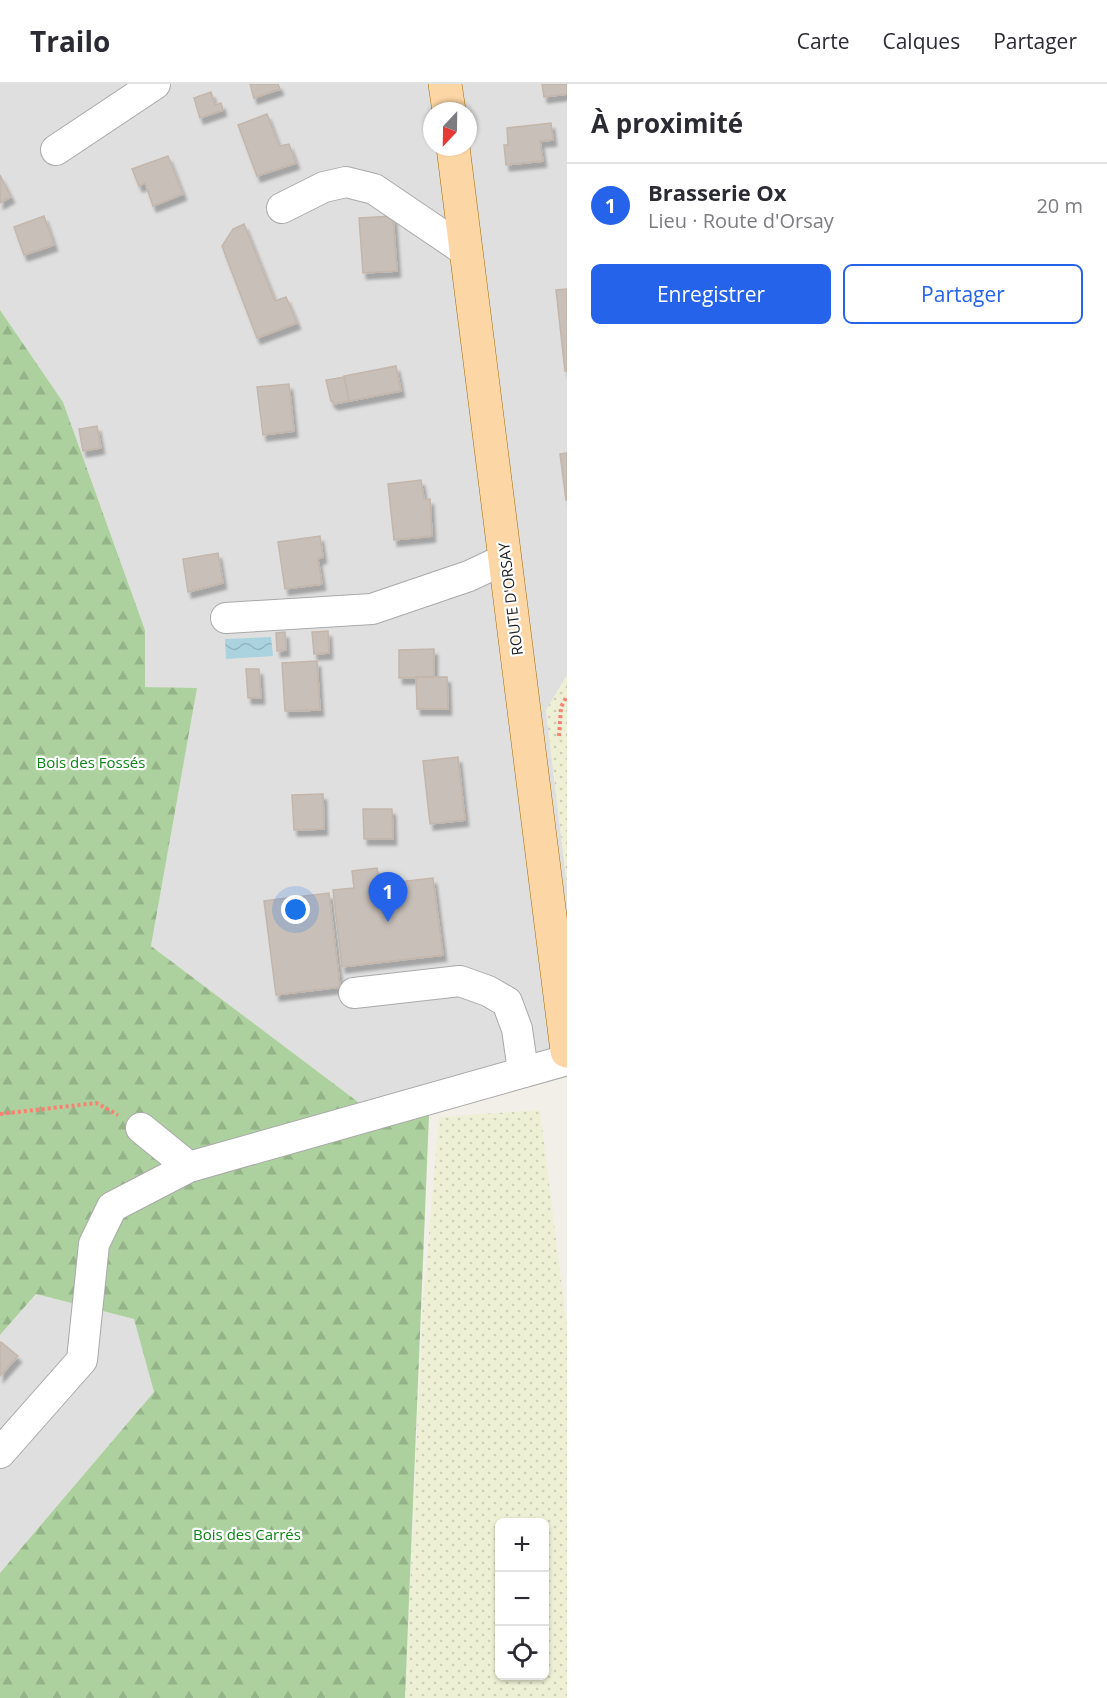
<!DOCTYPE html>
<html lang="fr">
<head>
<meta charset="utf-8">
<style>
	:root { --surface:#fff; --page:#f7f7f7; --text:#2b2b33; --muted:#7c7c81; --line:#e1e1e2; --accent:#2563eb }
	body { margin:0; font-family:"Open Sans",sans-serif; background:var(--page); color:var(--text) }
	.controls { position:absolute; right:18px; bottom:18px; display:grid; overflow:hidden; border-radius:9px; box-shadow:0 2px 4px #0004 }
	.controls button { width:54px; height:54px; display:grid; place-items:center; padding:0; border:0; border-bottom:2px solid var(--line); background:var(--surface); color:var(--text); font:30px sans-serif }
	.compass { position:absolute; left:423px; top:18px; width:54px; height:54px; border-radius:50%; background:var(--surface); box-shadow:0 2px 4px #0004; rotate:202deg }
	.you { position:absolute; left:296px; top:826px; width:21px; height:21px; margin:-15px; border:4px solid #fff; border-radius:50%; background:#1a73e8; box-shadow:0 0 0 9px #1a73e833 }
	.badge { display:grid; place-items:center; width:39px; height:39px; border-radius:50%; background:var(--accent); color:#fff; font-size:20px; font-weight:700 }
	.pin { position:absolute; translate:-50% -50px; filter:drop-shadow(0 2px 3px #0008) }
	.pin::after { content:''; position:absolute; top:32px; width:21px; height:18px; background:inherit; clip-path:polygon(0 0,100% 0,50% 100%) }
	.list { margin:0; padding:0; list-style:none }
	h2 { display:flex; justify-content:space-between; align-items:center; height:78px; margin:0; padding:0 24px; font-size:26px }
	h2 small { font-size:20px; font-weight:400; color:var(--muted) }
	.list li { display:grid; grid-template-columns:39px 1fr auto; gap:18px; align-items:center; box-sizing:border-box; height:84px; padding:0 24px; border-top:2px solid var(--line) }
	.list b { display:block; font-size:22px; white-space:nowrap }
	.list p { margin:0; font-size:20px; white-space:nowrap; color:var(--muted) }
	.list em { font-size:20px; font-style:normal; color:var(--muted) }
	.actions { display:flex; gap:12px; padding:18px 24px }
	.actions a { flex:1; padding:14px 0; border:2px solid var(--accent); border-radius:9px; text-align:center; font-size:21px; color:var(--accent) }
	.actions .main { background:var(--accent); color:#fff }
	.icon { flex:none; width:33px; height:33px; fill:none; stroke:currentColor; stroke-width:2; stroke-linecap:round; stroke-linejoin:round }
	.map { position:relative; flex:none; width:567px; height:1614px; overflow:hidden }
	header { display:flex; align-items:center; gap:36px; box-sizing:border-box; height:84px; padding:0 30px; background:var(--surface); border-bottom:2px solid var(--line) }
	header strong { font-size:28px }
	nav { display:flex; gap:33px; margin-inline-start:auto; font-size:21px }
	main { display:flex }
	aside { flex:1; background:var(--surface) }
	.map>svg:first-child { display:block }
	.residential { fill:#e0dfdf; fill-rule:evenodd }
	.farmland { fill:url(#farmland-dots); fill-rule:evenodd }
	.forest { fill:url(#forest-firs) }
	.water { fill:url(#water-waves) }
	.building { fill:#c7bfb8; stroke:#c4b6ab; stroke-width:1.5; filter:url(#shadow) }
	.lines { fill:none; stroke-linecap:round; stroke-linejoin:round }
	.minor-casing { stroke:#a9a9a9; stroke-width:32 }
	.major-casing { stroke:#a06b00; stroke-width:34 }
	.path { stroke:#fa8072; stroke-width:4; stroke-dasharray:3 3; stroke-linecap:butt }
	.minor { stroke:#fff; stroke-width:30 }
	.major { stroke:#fcd6a4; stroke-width:33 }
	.labels { text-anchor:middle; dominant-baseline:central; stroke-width:4.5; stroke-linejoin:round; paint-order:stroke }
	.street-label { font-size:15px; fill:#222; stroke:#fff }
	.park-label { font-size:15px; fill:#0c8416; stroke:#fff }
</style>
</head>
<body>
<header>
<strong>Trailo</strong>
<nav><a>Carte</a><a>Calques</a><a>Partager</a></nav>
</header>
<main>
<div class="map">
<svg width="567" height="1614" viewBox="0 0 567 1614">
	<defs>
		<pattern id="farmland-dots" width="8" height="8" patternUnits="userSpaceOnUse" patternTransform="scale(1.5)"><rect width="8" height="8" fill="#eef0d5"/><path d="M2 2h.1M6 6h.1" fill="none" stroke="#ccceb7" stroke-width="1.8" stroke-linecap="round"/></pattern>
		<pattern id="forest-firs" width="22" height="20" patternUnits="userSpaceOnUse" patternTransform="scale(1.5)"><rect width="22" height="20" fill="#add19e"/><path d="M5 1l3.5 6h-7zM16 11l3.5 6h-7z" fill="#95b388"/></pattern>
		<pattern id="water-waves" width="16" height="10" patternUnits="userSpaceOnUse" patternTransform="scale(1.5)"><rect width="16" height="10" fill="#aad3df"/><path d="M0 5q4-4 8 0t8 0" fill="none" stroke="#92b5bf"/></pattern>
		<filter id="shadow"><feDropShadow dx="3.5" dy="6" stdDeviation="1.5" flood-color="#0004"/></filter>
	</defs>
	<rect width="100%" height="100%" fill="#f2efe9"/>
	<!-- residential -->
	<path class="residential" d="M0,0H567V591L546,627L567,801V971L378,1033L151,862L196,605L145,603V546L63,318L0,226ZM432,27H468V63H432Z
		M36,1210L135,1235L154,1308L0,1489V1251Z"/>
	<!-- farmland -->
	<path class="farmland" d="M567,591V801L546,626Z
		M540,1026L567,1244V1614H405L423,1220L439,1033ZM500,1438H544V1592H500Z"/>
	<!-- forest -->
	<path class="forest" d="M0,226L63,318L145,546V603L197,604L151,862L378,1033L429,1031L405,1614H0V1489L154,1308L134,1235L36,1210L0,1251Z"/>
	<!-- water -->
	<path class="water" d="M271,553L273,572L226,575L225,555Z"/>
	<!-- building -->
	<path class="building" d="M250,0H278L280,5L254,14Z
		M542,0H567V10L544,13Z
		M211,8L215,21L221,19L223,26L200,34L194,14Z
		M267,30L279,62L289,60L296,79L257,92L238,41Z
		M551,39L553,56L540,57L543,77L506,81L504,61H508L507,44Z
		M168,72L183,110L153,122L145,99L139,102L132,85Z
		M0,91L11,113L0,119Z
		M44,132L54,161L24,171L14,143Z
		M393,132L397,187L363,189L359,134Z
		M244,140L275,217L286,213L297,239L257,254L222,162L233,145Z
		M567,205V287H565L556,206Z
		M396,282L401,307L349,317L344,292Z
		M344,293L349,317L335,320L331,317L326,296Z
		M289,300L294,347L263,351L257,303Z
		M97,342L101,364L83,367L79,345Z
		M567,369V416H566L560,370Z
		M421,396L424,415H430L432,452L394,456L388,400Z
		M320,452L323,473L318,475L322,500L285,505L278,458Z
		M218,469L223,499L188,508L183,475Z
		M328,547L329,569L314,570L312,548Z
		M285,548L286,566L277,567L276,549Z
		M434,565V593L399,594V566Z
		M317,577L320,626L285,627L282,579Z
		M246,585H259L261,614H248Z
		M416,593H447L448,625H417Z
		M458,673L465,736L430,740L423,677Z
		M323,710L324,745L294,746L292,711Z
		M363,725H392L393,755H364Z
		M377,784L380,800L433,794L443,871L342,883L333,806L354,804L352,787Z
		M329,809L340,903L276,911L264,817Z
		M1,1258L18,1272L0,1292V1259Z"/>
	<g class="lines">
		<defs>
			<path id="minor" d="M56,66L155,0
				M282,124L324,103L346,98L374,105L467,168
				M226,534L372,525L469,492L505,475
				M354,909L460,897L488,907L507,918L517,945L523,987
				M141,1044L189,1083
				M0,1369L82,1276L94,1160L112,1123L189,1083L567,976"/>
			<path id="major" d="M445,0L449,27
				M453,63L567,967"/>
		</defs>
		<!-- minor casing -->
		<use href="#minor" class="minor-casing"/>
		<!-- major casing -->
		<use href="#major" class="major-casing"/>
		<!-- path -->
		<path class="path" d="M559,652L561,623L567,612
			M0,1030L96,1019L118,1031"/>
		<!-- minor -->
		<use href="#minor" class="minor"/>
		<!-- major -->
		<use href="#major" class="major"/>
	</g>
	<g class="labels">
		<!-- street labels -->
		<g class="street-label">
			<text transform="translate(510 515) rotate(-97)">ROUTE D'ORSAY</text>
		</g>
		<!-- park labels -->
		<g class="park-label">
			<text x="91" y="678">Bois des Fossés</text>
			<text x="247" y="1450">Bois des Carrés</text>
		</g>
	</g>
</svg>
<div class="controls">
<button>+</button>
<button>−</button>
<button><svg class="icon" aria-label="locate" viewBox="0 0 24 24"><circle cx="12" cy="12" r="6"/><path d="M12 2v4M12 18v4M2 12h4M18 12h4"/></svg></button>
</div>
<svg class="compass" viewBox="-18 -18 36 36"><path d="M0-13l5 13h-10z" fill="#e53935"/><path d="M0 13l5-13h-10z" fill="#7c7c81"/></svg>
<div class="you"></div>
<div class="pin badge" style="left:388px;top:838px">1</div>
</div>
<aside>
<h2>À proximité<small></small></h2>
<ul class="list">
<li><span class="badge">1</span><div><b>Brasserie Ox</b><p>Lieu · Route d'Orsay</p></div><em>20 m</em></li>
</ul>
<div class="actions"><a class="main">Enregistrer</a><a>Partager</a></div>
</aside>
</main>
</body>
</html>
